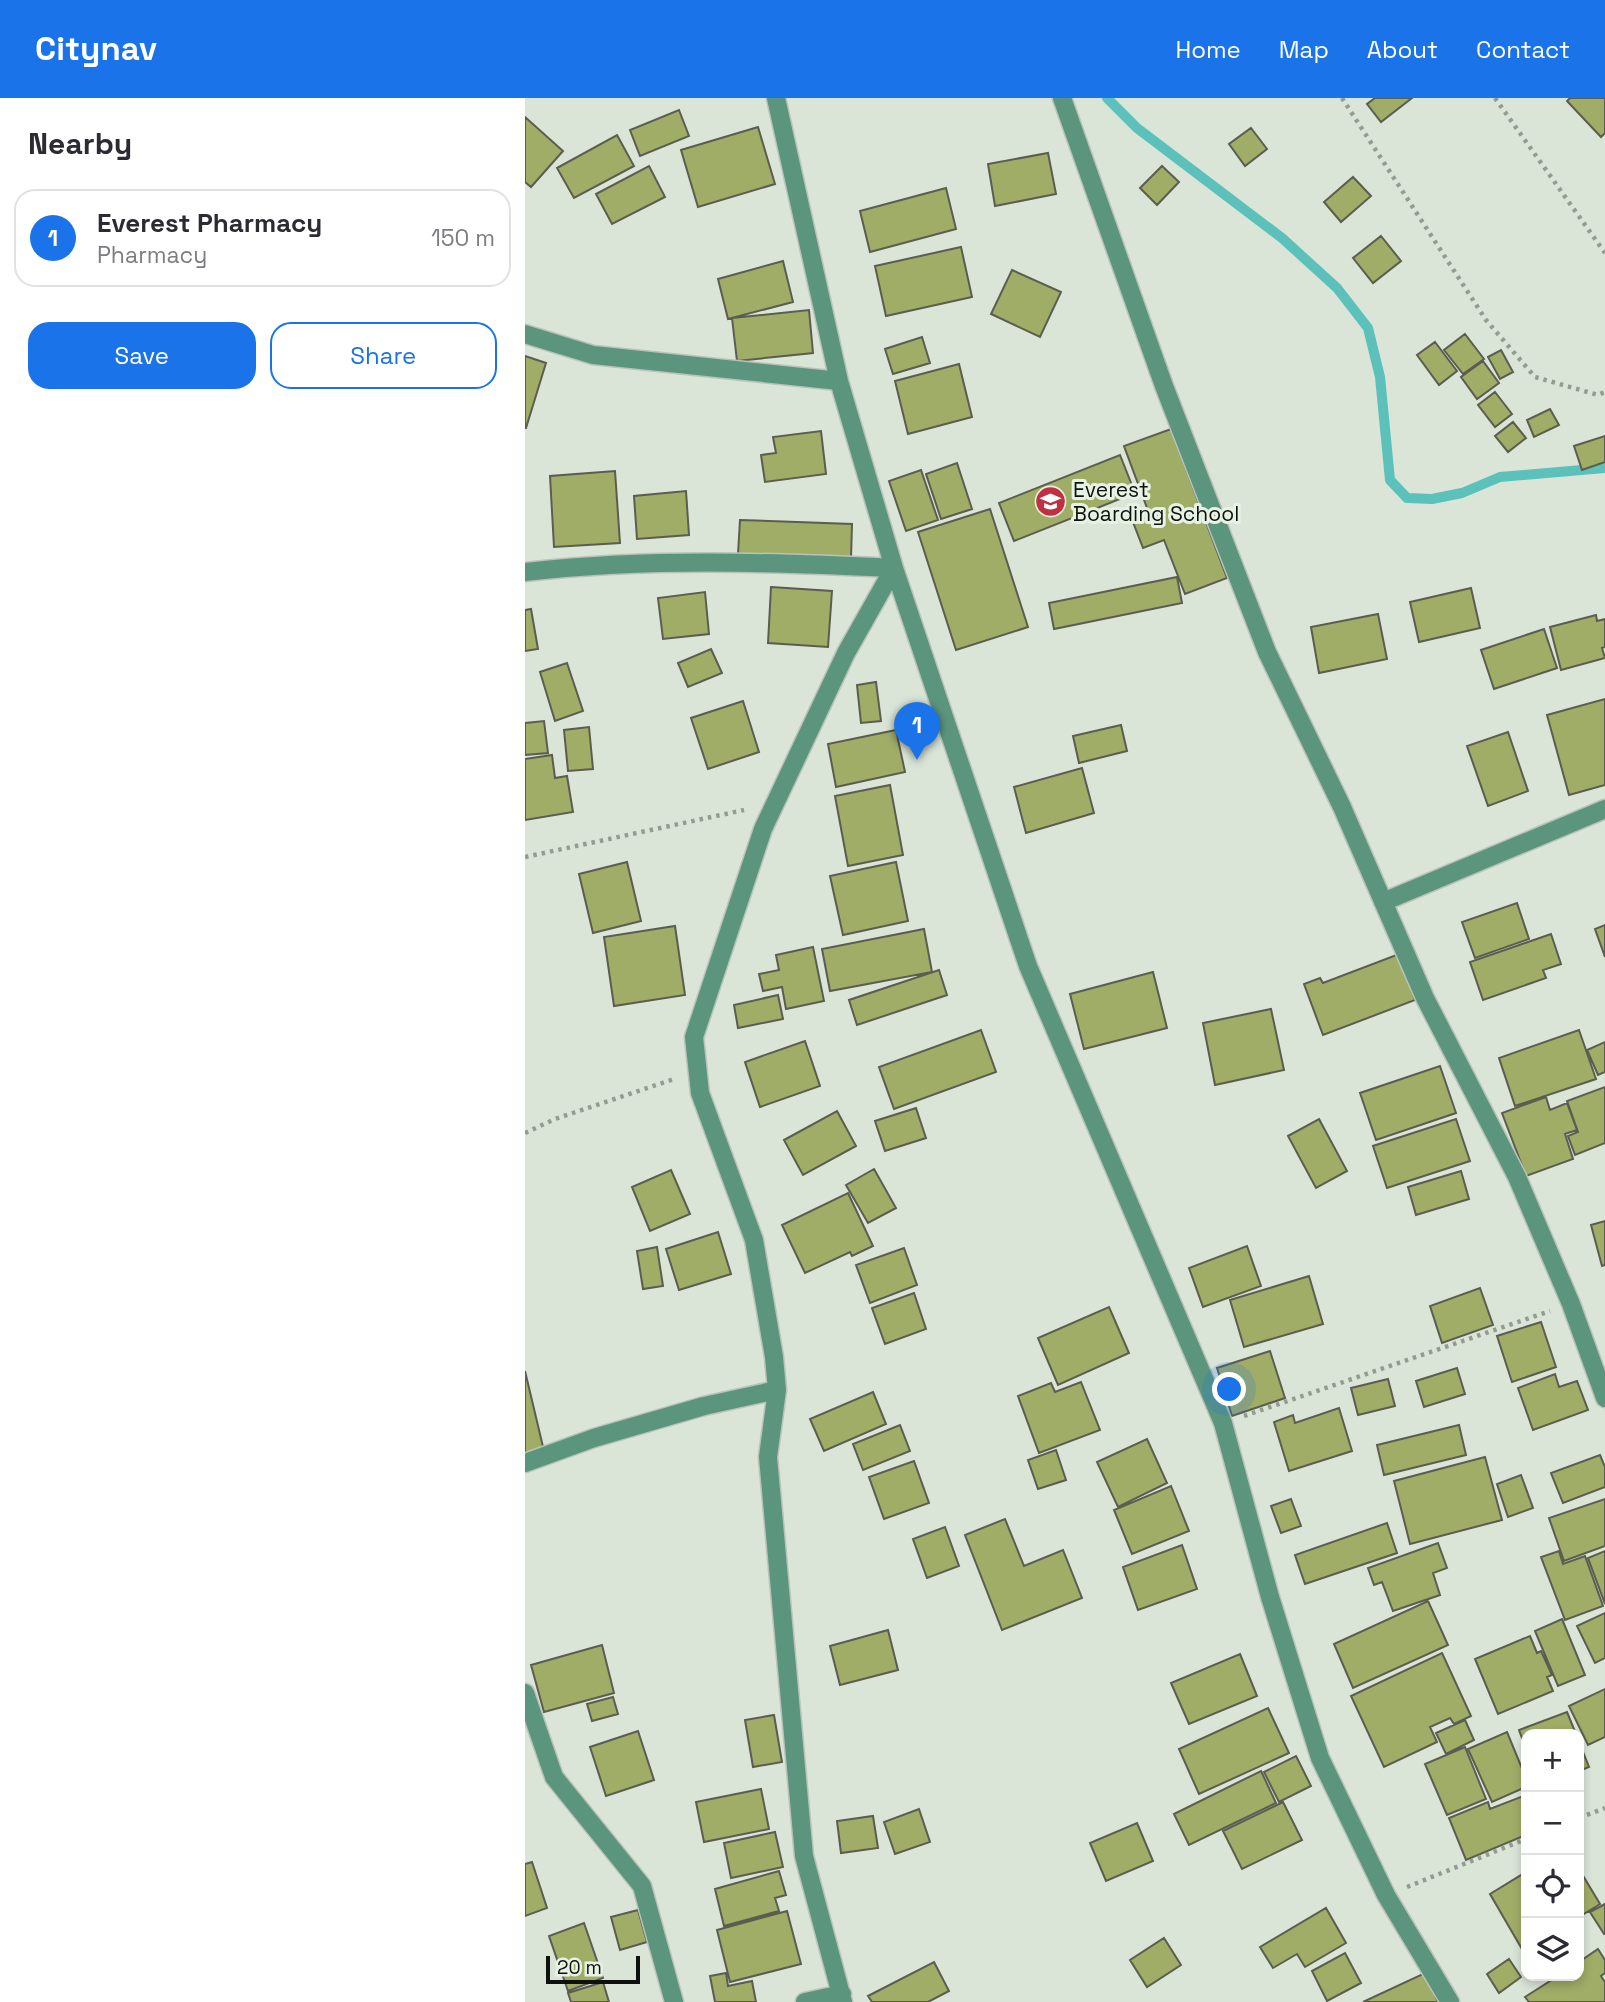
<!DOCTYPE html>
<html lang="en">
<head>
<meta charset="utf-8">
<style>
	:root { --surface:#fff; --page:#f7f7f7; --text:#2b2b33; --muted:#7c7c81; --line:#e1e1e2; --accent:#1a73e8 }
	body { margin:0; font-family:"Space Grotesk",sans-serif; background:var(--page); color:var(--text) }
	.controls { position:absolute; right:21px; bottom:21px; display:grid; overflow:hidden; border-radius:14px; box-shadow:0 4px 10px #0003 }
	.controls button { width:63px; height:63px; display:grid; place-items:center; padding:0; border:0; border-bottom:2px solid var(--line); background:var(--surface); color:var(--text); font:35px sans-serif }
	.scale { position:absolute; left:21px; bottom:18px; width:94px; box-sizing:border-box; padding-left:7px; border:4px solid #0e110d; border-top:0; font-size:19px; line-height:24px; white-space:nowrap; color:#0e110d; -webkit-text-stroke:5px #e7f2e5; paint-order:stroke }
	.you { position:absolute; left:705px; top:1292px; width:24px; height:24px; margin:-18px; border:5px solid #fff; border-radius:50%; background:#1a73e8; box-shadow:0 0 0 10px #1a73e833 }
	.badge { display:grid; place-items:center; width:46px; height:46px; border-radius:50%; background:var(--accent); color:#fff; font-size:23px; font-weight:700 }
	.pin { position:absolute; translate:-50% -58px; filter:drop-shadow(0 2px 4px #0008) }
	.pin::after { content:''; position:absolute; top:37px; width:24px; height:21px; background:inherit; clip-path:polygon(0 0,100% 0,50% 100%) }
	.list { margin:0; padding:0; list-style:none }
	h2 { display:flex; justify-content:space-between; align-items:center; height:91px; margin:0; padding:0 28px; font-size:30px }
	h2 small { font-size:23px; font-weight:400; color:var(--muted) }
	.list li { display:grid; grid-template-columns:46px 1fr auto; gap:21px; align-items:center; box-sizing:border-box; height:98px; margin:0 14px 14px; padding:0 14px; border:2px solid var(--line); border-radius:21px }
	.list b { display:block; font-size:26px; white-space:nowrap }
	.list p { margin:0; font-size:23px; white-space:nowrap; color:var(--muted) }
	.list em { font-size:23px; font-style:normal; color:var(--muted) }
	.actions { display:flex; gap:14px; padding:21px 28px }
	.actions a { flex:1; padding:16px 0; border:2px solid var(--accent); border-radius:21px; text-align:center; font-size:24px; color:var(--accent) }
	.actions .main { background:var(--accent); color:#fff }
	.icon { flex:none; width:38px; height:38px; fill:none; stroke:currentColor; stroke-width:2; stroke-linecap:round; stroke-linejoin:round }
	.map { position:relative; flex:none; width:1080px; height:1904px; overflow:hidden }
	header { display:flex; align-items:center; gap:42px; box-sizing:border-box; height:98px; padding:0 35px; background:var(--accent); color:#fff }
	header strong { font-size:33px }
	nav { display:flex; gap:38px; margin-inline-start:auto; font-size:24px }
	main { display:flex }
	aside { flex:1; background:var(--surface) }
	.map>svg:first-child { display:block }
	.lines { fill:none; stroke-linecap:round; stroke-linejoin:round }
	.stream { stroke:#5cc0bb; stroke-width:10 }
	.building { fill:#a0ad67; stroke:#5b5d50; stroke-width:2 }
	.street-casing { stroke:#b9c3b8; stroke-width:21 }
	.path { stroke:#949c92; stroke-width:4.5; stroke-dasharray:3.5 5; stroke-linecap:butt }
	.street { stroke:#5c957d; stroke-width:18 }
	.labels { text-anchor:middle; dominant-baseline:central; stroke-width:6; stroke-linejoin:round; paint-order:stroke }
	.poi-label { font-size:21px; fill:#0e110d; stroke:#e7f2e5; text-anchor:start }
</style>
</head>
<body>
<header>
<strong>Citynav</strong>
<nav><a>Home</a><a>Map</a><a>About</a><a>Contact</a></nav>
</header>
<main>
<aside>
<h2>Nearby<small></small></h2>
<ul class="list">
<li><span class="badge">1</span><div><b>Everest Pharmacy</b><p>Pharmacy</p></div><em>150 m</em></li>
</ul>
<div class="actions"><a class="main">Save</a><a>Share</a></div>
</aside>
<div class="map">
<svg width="1080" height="1904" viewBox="0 0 1080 1904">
	<rect width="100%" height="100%" fill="#dae5d8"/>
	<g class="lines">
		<!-- stream -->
		<path class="stream" d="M582,0L612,30L757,140L812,190L843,230L855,279L865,382L882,400L907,401L937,395L975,379L1080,370"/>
	</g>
	<!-- building -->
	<path class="building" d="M850,0H887L856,24L842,6Z
		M1045,0H1080V35L1076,39L1042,3Z
		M154,12L164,38L115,58L105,32Z
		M0,19L38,53L6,89L0,84Z
		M233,29L250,86L173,109L156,52Z
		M726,30L742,51L720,68L704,46Z
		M92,37L109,68L49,100L32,70Z
		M523,55L531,96L470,108L463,66Z
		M124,68L140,99L87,126L71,96Z
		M637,68L654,84L632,107L615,90Z
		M828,79L846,98L816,124L799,104Z
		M421,90L431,131L345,154L335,113Z
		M856,138L876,163L848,185L828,160Z
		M436,149L447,199L361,218L350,168Z
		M258,163L268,204L203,221L193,181Z
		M487,172L536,194L515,239L466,216Z
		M284,212L288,255L212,263L207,220Z
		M940,236L959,261L938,276L919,252Z
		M397,239L405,265L368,276L360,251Z
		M910,244L932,273L914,287L892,257Z
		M976,252L988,274L975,281L963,259Z
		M0,258L21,265L1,330H0Z
		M958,263L974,285L952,301L936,279Z
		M434,266L447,319L383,336L370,283Z
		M970,294L987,316L970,329L953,307Z
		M1025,311L1034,327L1009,339L1002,322Z
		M988,324L1001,340L983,354L970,338Z
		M646,331L702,480L660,496L639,442L618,450L608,424L625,418L599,348Z
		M296,333L301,376L240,384L236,357L251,355L248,339Z
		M1080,338V364L1057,372L1049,348Z
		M595,357L610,395L489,443L474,405Z
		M432,365L447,411L416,421L401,376Z
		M396,372L413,422L381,433L364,383Z
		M90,373L95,445L29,449L25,378Z
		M161,393L164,437L112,441L109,398Z
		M465,411L503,529L431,552L393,434Z
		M215,422L327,426L326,460L213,456Z
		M652,479L657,505L529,531L524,505Z
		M246,489L307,493L303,549L243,545Z
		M946,490L955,530L894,544L885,504Z
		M180,494L184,536L138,541L133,500Z
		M6,511L13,551L0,553V512Z
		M853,516L862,561L794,575L786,529Z
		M1071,517L1072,523L1080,521V549L1077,550L1080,560L1036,572L1025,529Z
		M1019,531L1032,570L969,591L956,552Z
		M186,551L197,575L163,589L153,565Z
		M42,565L58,613L30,623L15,574Z
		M351,584L356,623L336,625L332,587Z
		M1080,601V687L1044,697L1022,617Z
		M218,603L234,654L183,671L166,620Z
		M19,623L23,655L0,657V625Z
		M596,627L602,653L554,665L548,638Z
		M64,629L68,671L43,673L39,632Z
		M371,632L380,674L311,689L303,646Z
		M983,634L1003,693L963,708L942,648Z
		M27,657L30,680L42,678L48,714L0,722V661Z
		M557,670L569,715L501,735L489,689Z
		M365,687L378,757L323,768L310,698Z
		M102,764L116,823L68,835L54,776Z
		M371,764L383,823L318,837L305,778Z
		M992,805L1004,841L950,860L937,824Z
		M1080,827V859L1070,831Z
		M150,828L160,897L89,908L79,839Z
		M399,831L407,874L305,893L297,851Z
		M1026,836L1036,866L1018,872L1021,880L958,902L945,864Z
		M288,849L299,903L261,911L257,889L238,893L234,876L254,872L251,857Z
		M874,856L890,902L798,937L779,886L795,880L798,885Z
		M414,872L422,897L332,927L324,902Z
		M628,874L642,930L559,951L545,896Z
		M253,897L258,921L213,930L209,907Z
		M746,911L759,972L690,987L678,925Z
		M456,932L471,974L369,1011L354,969Z
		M1054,932L1071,981L990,1008L974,960Z
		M280,943L295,988L235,1009L220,964Z
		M1080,944V974L1073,977L1062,952Z
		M915,968L931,1015L851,1042L835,995Z
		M1080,989V1045L1050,1057L1043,1038L1053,1034L1042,1003Z
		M1021,999L1025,1012L1042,1005L1052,1032L1040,1036L1048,1061L1001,1078L977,1015Z
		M391,1010L401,1040L360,1053L350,1023Z
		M312,1013L331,1048L278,1077L259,1042Z
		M794,1021L822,1073L791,1090L763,1038Z
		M931,1021L945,1063L862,1090L848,1048Z
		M349,1071L371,1110L343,1125L321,1087Z
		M146,1072L165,1116L125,1133L107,1089Z
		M936,1073L944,1101L891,1117L883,1089Z
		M323,1095L348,1148L327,1158L325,1154L280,1175L257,1127Z
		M1080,1123V1167L1077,1168L1066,1127Z
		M193,1134L206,1176L154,1192L141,1151Z
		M722,1148L736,1188L678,1209L664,1170Z
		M132,1149L138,1188L118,1191L112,1153Z
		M379,1150L392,1187L345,1205L331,1167Z
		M784,1178L798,1226L719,1249L705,1202Z
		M955,1190L968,1227L917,1245L905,1208Z
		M389,1195L401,1231L360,1246L347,1210Z
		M584,1209L604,1255L533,1287L513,1240Z
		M1016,1224L1031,1269L987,1284L972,1238Z
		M745,1253L760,1300L707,1318L692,1270Z
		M932,1270L940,1296L899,1309L891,1283Z
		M0,1273L19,1353L0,1357Z
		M1030,1276L1034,1289L1052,1283L1063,1312L1008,1332L993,1290Z
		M863,1281L870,1308L833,1317L826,1290Z
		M556,1284L575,1332L514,1355L493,1298L526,1285L530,1294Z
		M348,1294L361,1326L299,1353L285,1321Z
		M814,1310L827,1353L764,1373L749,1324L768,1317L770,1325Z
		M375,1327L385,1353L338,1372L328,1346Z
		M934,1327L941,1357L859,1377L852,1347Z
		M622,1341L642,1385L593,1409L572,1364Z
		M531,1352L541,1382L513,1391L503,1362Z
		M1075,1357L1080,1369V1389L1038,1405L1026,1375Z
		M960,1359L977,1422L885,1446L869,1383Z
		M389,1363L404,1405L359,1421L344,1379Z
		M996,1377L1008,1410L983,1419L972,1386Z
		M646,1388L664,1433L607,1456L589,1412Z
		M766,1401L776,1428L756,1435L746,1408Z
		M1080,1401V1448L1039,1463L1024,1420Z
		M480,1421L499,1468L538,1452L557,1500L477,1532L440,1437Z
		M862,1425L872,1455L780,1486L770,1457Z
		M420,1429L434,1468L402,1480L388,1441Z
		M913,1445L922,1470L908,1475L915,1497L868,1513L857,1484L849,1487L843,1470Z
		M657,1447L672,1491L613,1512L598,1469Z
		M1034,1453L1038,1466L1060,1458L1078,1508L1040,1522L1016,1459Z
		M1080,1453V1506L1063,1460Z
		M903,1503L923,1547L828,1590L809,1546Z
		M1080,1515V1560L1070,1565L1052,1528Z
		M1037,1521L1060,1577L1033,1588L1010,1533Z
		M363,1532L373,1572L315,1587L305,1548Z
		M1005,1538L1012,1555L1016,1553L1027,1577L1022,1579L1028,1593L973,1616L950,1561Z
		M77,1547L89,1595L19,1614L6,1567Z
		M917,1555L946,1618L929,1626L925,1620L905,1629L912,1644L859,1669L826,1598Z
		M715,1556L732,1598L664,1626L646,1585Z
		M1080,1591V1639L1063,1647L1044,1608Z
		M88,1599L93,1616L67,1623L62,1606Z
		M743,1610L764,1655L674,1696L654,1651Z
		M1042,1614L1051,1636H1001V1651L994,1632Z
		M249,1617L257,1664L228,1669L220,1622Z
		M940,1622L949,1642L921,1656L911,1635Z
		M113,1633L129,1682L81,1698L65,1649Z
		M982,1634L1001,1680V1689L967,1704L943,1651Z
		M1054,1644L1064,1669L1054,1673Z
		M940,1649L961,1701L922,1717L900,1666Z
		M771,1658L786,1688L754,1704L739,1674Z
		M736,1673L751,1705L664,1747L649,1716Z
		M236,1691L244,1731L179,1744L171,1704Z
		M1001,1697V1737L941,1762L924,1720L963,1704L965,1711Z
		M758,1704L777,1742L717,1771L698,1733Z
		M394,1711L405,1744L370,1756L359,1724Z
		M348,1718L353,1750L316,1755L312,1723Z
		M612,1725L628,1763L581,1783L565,1745Z
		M250,1734L258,1769L206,1780L199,1745Z
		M7,1764L22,1810L0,1818V1766Z
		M1054,1771L1075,1806L1054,1819Z
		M254,1773L261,1797L250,1800L254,1813L199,1828L190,1791Z
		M1001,1774V1858L965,1796Z
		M1080,1806V1835L1079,1836L1065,1814Z
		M801,1810L821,1845L780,1869L772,1856L748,1870L735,1849Z
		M113,1812L122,1844L95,1852L86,1819Z
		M262,1813L276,1866L205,1884L192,1832Z
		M59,1825L78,1880L43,1893L24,1838Z
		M639,1840L656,1867L622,1889L605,1862Z
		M1073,1851L1080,1862V1875L1076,1878L1080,1884V1904H1004L1000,1899L1033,1878H1054V1864Z
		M820,1855L836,1885L802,1903L787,1873Z
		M984,1861L996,1879L974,1895L962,1876Z
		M409,1864L424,1893L403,1904H347L343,1898Z
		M201,1875L203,1888L227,1883L231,1904H190L185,1878Z
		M900,1875L913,1904H838Z
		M78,1884L84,1904H46L43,1895Z"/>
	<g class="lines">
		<defs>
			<path id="street" d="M251,0L314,283L369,470L503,868L698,1325L745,1499L795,1660L861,1797L925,1904
				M537,0L639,288L742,554L817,709L900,900L992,1079L1046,1206L1080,1300
				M0,236L68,257L314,283
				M0,474C123,460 245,464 369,470L321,555L238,731L169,939L175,995L229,1142L249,1259L252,1292L243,1359L279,1758L318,1904
				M858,804L1080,711
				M0,1365L69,1340L179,1308L252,1292
				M0,1595L29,1679L117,1788L149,1904
				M280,1904L317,1896"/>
		</defs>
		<!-- street casing -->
		<use href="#street" class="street-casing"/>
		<!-- path -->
		<path class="path" d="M817,0L961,222L1010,279L1073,297L1080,294
			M970,0L1080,155
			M0,759L219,712
			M0,1035L30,1021L149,981
			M719,1318L1025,1213
			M1054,1720L1080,1710
			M882,1789L1001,1741"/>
		<!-- street -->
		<use href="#street" class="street"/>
	</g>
	<!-- icons -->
	<defs>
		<symbol id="school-disc" viewBox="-11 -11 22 22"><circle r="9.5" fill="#c13040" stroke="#e7f2e5"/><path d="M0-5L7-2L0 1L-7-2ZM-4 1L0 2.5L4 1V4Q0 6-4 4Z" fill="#fff"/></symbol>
	</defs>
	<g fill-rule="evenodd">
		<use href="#school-disc" x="508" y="386" width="35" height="35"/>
	</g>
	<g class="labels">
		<!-- poi labels -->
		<g class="poi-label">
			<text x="548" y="391">Everest<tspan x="548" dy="24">Boarding School</tspan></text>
		</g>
	</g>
</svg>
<div class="controls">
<button>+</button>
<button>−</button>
<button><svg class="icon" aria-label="locate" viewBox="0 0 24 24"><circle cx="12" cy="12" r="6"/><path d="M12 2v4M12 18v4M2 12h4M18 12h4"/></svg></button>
<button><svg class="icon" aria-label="layers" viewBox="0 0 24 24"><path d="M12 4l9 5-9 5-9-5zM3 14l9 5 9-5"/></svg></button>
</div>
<div class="scale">20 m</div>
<div class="you"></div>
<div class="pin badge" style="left:392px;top:662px">1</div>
</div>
</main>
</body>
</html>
